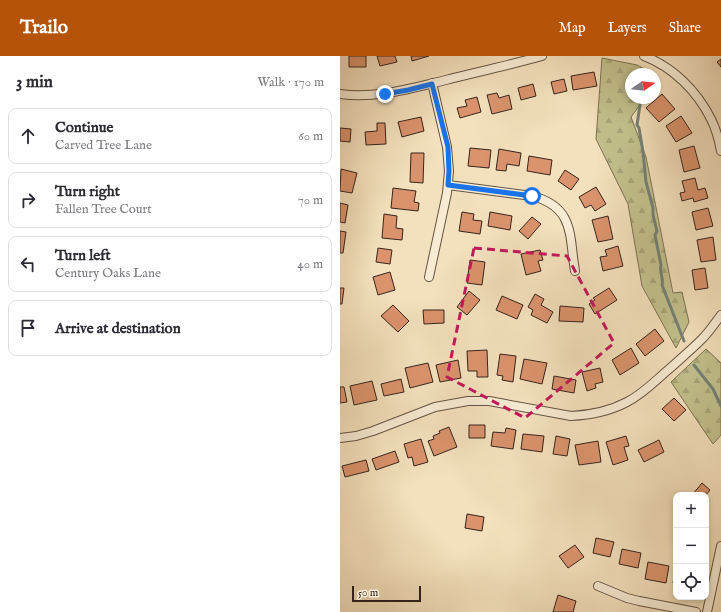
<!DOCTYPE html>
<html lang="en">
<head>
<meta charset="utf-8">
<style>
	:root { --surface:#fff; --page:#f7f7f7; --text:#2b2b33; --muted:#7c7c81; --line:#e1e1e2; --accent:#b45309 }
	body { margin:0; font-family:"IM FELL English",serif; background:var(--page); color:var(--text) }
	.controls { position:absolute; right:12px; bottom:12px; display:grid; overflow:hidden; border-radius:8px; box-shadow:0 2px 6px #0003 }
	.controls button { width:36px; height:36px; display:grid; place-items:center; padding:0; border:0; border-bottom:1px solid var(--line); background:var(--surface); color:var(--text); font:20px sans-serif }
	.compass { position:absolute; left:285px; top:12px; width:36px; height:36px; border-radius:50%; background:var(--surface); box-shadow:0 2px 6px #0003; rotate:76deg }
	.scale { position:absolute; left:12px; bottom:10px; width:69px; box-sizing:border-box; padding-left:4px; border:2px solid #36241c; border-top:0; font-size:11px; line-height:14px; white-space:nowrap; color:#36241c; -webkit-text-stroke:3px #f7ebd3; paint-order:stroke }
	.stop { position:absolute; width:12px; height:12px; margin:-9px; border:3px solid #1a73e8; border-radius:50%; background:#fff }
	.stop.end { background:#1a73e8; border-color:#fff; box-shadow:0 1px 4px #0008 }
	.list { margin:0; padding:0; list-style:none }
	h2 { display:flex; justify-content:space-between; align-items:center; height:52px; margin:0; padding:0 16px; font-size:17px }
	h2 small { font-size:13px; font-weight:400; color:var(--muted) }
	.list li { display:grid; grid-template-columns:26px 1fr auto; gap:12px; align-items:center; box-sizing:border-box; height:56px; margin:0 8px 8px; padding:0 8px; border:1px solid var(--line); border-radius:8px }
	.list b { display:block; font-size:15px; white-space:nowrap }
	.list p { margin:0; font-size:13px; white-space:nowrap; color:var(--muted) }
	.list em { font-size:13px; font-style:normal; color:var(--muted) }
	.icon { flex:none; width:22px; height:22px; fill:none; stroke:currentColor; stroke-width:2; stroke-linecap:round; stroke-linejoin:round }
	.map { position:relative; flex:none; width:381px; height:556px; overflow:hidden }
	header { display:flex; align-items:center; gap:24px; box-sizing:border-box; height:56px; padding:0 20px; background:var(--accent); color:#fff }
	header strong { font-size:19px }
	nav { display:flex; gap:22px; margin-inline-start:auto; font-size:14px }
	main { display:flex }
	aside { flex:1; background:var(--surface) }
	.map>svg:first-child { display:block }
	.forest { fill:url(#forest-firs); stroke:#7c7254 }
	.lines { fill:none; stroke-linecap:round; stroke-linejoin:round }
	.stream { stroke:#738076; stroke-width:3 }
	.building { fill:#da936d; stroke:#36241c }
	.street-casing { stroke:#655344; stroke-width:10 }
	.street { stroke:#f7ebd3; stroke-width:8 }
	.route { stroke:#1a73e8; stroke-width:5 }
	.marked { fill:none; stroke:#c2185b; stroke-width:3; stroke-dasharray:8 5; stroke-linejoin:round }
</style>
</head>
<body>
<header>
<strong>Trailo</strong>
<nav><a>Map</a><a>Layers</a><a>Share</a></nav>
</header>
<main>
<aside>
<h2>3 min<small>Walk · 170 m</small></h2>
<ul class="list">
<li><svg class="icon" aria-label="ahead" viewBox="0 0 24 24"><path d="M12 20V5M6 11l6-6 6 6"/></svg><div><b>Continue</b><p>Carved Tree Lane</p></div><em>60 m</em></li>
<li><svg class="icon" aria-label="right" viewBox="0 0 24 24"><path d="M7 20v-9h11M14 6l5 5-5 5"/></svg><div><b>Turn right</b><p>Fallen Tree Court</p></div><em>70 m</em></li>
<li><svg class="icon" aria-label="left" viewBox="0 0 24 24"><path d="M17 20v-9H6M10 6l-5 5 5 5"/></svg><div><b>Turn left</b><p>Century Oaks Lane</p></div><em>40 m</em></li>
<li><svg class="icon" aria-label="arrive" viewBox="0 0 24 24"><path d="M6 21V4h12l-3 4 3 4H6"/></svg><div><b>Arrive at destination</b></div></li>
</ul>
</aside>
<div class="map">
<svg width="381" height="556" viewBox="0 0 381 556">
	<defs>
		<pattern id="forest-firs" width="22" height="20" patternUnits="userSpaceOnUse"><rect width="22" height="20" fill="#c2c08c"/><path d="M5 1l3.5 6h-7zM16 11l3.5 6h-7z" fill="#a7a578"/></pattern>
	</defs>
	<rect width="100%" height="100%" fill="#f3e0bc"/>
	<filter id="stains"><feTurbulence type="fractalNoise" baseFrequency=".005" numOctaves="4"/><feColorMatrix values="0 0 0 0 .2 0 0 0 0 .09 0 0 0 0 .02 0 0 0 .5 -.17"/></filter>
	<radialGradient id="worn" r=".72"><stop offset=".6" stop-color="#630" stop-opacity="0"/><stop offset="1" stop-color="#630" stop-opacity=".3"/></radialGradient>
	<!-- forest -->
	<path class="forest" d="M262,2L297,9L314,18H291V42H305L291,61L306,101L333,237L342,236L349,266L336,292L302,230L288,148L256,83Z
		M366,293L381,307V379L373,388L331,326Z"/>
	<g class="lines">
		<!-- stream -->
		<path class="stream" d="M303,14V18
			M301,42L297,69L299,72L303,96L306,126L313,152V159L317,175L315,179L321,209C319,216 324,222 322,229L344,285
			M354,309L373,333L381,350"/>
	</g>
	<!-- building -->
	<path class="building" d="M9,0H26V11H9Z
		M37,0H55L57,6L40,10Z
		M71,0H89L72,5Z
		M381,3V11L377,6Z
		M254,16L257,30L233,34L231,20Z
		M224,23L227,35L214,38L211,26Z
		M193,28L196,40L181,44L178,32Z
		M157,37L159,42L169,39L172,53L152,58L147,39Z
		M322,38L335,53L319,66L306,52Z
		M137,41L141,56L120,62L117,52L127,50L125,44Z
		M341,60L352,77L336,86L326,70Z
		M81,61L84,75L62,81L58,66Z
		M37,67H45L46,88L26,89L25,76L37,75Z
		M0,72L11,73L10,86L0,85Z
		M354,90L360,112L344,116L339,94Z
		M130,92L151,94L149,112L128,110Z
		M159,93L181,97L179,110L167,108L166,115L156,114Z
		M71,97H84L83,127L70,126Z
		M189,100L212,104L210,119L187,115Z
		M1,113L17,117L12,137L0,135Z
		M225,114L239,123L231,134L218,125Z
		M355,122L358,134L365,132L368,142L354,146L353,142L342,145L340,137L345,136L342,125Z
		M256,131L266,148L255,155L251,149L245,152L239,141Z
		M53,132L76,135L74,146L79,147L78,155L51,152Z
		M0,147L8,149L5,167L0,166Z
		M368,152L373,170L356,174L352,156Z
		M122,156L134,158L133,164L142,165L140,178L119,175Z
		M150,156L172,160L170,174L148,170Z
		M44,158L57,160L56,172L63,173L62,184L42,182Z
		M268,160L273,183L258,186L252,164Z
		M192,161L201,168L188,183L179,175Z
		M0,175L6,176L3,197H0Z
		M373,181L376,204L361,206L357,184Z
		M278,190L283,210L263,215L260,201L267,200L265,194Z
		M38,192L52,194L50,208L36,206Z
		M200,194L203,204L198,205L201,215L186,219L181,198Z
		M130,204L145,206L142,229L127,227Z
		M365,212L368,232L355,234L352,214Z
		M50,216L55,234L38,239L33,221Z
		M0,232H4L2,248H0Z
		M269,232L277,244L255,258L249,248L255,244L253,242Z
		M129,235L140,244L127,259L117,251Z
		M195,238L204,243L201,249L213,256L207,267L191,259L193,254L188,251Z
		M162,240L183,249L177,263L156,254Z
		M53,249L69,265L58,276L41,260Z
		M220,250L244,252L243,266L219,265Z
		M83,254H104V267L84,268Z
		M315,273L324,285L305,300L296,288Z
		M291,292L299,307L280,319L272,304Z
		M147,294L148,321H137V315H128L127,295Z
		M160,298L176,300L173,326L162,324L163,320L157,319Z
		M184,303L207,307L202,328L180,323Z
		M118,304L121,322L100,326L96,309Z
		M88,307L93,326L70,332L65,312Z
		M260,312L263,326L255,328L256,332L247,335L242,316Z
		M214,320L236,324L234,337L212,333Z
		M61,323L64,336L44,340L41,328Z
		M32,325L37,344L14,349L10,330Z
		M0,331H4L7,346L0,347Z
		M334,342L346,354L334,365L322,353Z
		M129,369H145V382H129Z
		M109,371L117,391L94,400L88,385L94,383L93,380L100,377L99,375Z
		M166,372L176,374L173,393L151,390L153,376L165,377Z
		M183,378L204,380L202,396L181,393Z
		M216,380L230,383L227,400L213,398Z
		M286,380L289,390L284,391L288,404L273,409L266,386Z
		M81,383L88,406L74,410L72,401L68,402L64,388Z
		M319,384L324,396L304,406L298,394Z
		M258,385L261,406L239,409L235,389Z
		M55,395L59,406L36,414L32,403Z
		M26,404L29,415L5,421L2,410Z
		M362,427L370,434L366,439H352Z
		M127,458L144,461L142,475L125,472Z
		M256,482L274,486L270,501L253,497Z
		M235,489L244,501L228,512L219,500Z
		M282,493L301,497L298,512L279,508Z
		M308,506L329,510L326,527L305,523Z
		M336,510V527H333Z
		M218,539L236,545L233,556H213Z"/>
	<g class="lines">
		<defs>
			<path id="street" d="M304,0C333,11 357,35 371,63C376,73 379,84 381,95
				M0,38C37,43 71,32 106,24C138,16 170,9 202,0
				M108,129L192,140C235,151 229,180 235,215
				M89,221L107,137L109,115L107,91L92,27
				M0,382L16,380L33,375L95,351L128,345H149L231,360C251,359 270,355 287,346C303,338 315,325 328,314C339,304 351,294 362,283C369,276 375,267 381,259
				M258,530L287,542L299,545L356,556
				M367,556L381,490"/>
		</defs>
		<!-- street casing -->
		<use href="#street" class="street-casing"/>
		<!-- street -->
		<use href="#street" class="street"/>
	</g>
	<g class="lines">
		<!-- route -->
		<path class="route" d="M45,38L68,34L92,28L108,91L109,115L108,129L192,140"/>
	</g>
	<!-- marked area -->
	<path class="marked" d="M134,192L227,200L274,287L185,362L107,321Z"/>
	<rect width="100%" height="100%" filter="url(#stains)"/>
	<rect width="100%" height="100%" fill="url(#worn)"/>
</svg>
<div class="controls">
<button>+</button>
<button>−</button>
<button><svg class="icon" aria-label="locate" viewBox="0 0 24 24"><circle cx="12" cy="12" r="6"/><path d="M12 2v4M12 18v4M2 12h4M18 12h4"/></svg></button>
</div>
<svg class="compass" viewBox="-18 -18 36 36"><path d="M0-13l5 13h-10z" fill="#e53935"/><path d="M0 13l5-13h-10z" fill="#7c7c81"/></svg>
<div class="scale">50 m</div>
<div class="stop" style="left:192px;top:140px"></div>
<div class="stop end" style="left:45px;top:38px"></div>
</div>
</main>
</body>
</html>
